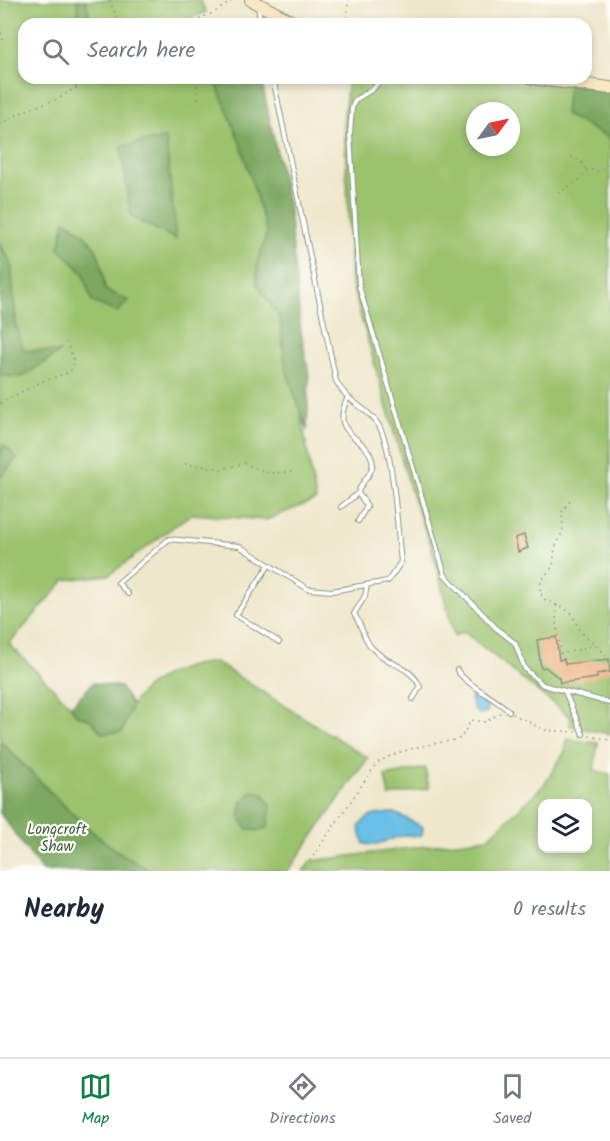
<!DOCTYPE html>
<html lang="en">
<head>
<meta charset="utf-8">
<style>
	:root { --surface:#fff; --page:#f2f2f3; --text:#1f2937; --muted:#747a83; --line:#e0e1e3; --accent:#0b8043 }
	body { margin:0; font-family:Kalam,sans-serif; background:var(--page); color:var(--text) }
	.controls { position:absolute; right:18px; bottom:18px; display:grid; overflow:hidden; border-radius:12px; box-shadow:0 3px 9px #0003 }
	.controls button { width:54px; height:54px; display:grid; place-items:center; padding:0; border:0; border-bottom:2px solid var(--line); background:var(--surface); color:var(--text); font:30px sans-serif }
	.compass { position:absolute; left:466px; top:102px; width:54px; height:54px; border-radius:50%; background:var(--surface); box-shadow:0 3px 9px #0003; rotate:57deg }
	.list { margin:0; padding:0; list-style:none }
	h2 { display:flex; justify-content:space-between; align-items:center; height:78px; margin:0; padding:0 24px; font-size:26px }
	h2 small { font-size:20px; font-weight:400; color:var(--muted) }
	.icon { flex:none; width:33px; height:33px; fill:none; stroke:currentColor; stroke-width:2; stroke-linecap:round; stroke-linejoin:round }
	.map { position:relative; flex:none; width:610px; height:871px; overflow:hidden }
	.search { position:absolute; background:var(--surface); box-shadow:0 3px 9px #0003; left:18px; right:18px; top:18px; height:66px; display:flex; align-items:center; gap:15px; box-sizing:border-box; padding:0 21px; border-radius:18px; color:var(--muted); font-size:22px }
	.sheet { height:186px; background:var(--surface) }
	nav { display:flex; justify-content:space-around; align-items:center; box-sizing:border-box; height:84px; border-top:2px solid var(--line); background:var(--surface); font-size:16px; color:var(--muted) }
	nav a { display:grid; justify-items:center; gap:3px }
	nav .on { color:var(--accent) }
	.map>svg:first-child { display:block }
	.green { fill:#9bc26d; stroke:#5d8050; stroke-width:1.5; fill-rule:evenodd }
	.forest { fill:#7ca860; stroke:#4e724a; stroke-width:1.5 }
	.water { fill:#6abfe6; stroke:#447e8d; stroke-width:1.5 }
	.building { fill:#efaf7e }
	.lines { fill:none; stroke-linecap:round; stroke-linejoin:round }
	.service-casing { stroke:#879280; stroke-width:6 }
	.secondary-casing { stroke:#879280; stroke-width:14 }
	.path { stroke:#879280; stroke-width:1.5; stroke-dasharray:1.5 4.5; stroke-linecap:butt }
	.service { stroke:#fff; stroke-width:4 }
	.secondary { stroke:#f7e8c3; stroke-width:12 }
	.labels { text-anchor:middle; dominant-baseline:central; stroke-width:4.5; stroke-linejoin:round; paint-order:stroke }
	.park-label { font-size:15px; fill:#3e5e42; stroke:#fdfcf7 }
</style>
</head>
<body>
<div class="map">
<svg width="610" height="871" viewBox="0 0 610 871">
	<rect width="100%" height="100%" fill="#fdfcf7"/>
	<filter id="ink" filterUnits="userSpaceOnUse"><feTurbulence type="fractalNoise" baseFrequency=".0167" numOctaves="2"/><feDisplacementMap in="SourceGraphic" scale="12" xChannelSelector="R" yChannelSelector="G"/><feConvolveMatrix kernelMatrix="1 2 1 2 8 2 1 2 1" color-interpolation-filters="sRGB"/></filter>
	<filter id="wash" filterUnits="userSpaceOnUse"><feTurbulence type="fractalNoise" baseFrequency=".008" numOctaves="4" result="noise"/><feDisplacementMap in="SourceGraphic" scale="24" xChannelSelector="R" yChannelSelector="G"/><feGaussianBlur stdDeviation="1.35" result="paint"/><feColorMatrix in="noise" values="0 0 0 0 0 0 0 0 0 0 0 0 0 0 0 0 0 1.4 0 .05"/><feComposite in="paint" operator="in"/></filter>
	<g filter="url(#wash)">
		<rect width="100%" height="100%" fill="#efe7cb"/>
		<!-- green -->
		<path class="green" d="M0,0H200L206,12L176,24H24V78H229L260,180L316,500L266,520L191,514L109,575L65,580L9,644L71,706L75,714L91,720L102,733L122,732C125,723 127,712 132,705C148,678 186,664 215,662L368,758L288,871H154C99,850 42,782 0,741Z
			M348,78H532L610,88V734L570,726L571,718L464,632L454,636L432,548L412,495L351,282L344,117ZM475,111H511V147H475Z
			M567,739L598,743L594,770L610,774V871H303L311,861L488,838L544,785L565,751ZM542,804H588V848H542Z
			M425,768L429,788L389,796L385,776Z"/>
		<!-- forest -->
		<path class="forest" d="M77,0H86L91,24H79Z
			M214,78H245L263,88L289,210L301,332L309,376L307,431L285,366L280,318L257,284V263L267,233L241,145Z
			M568,84L610,88V139L565,114Z
			M166,138L176,239L131,217L121,146Z
			M65,220C97,241 101,252 105,290L129,301L117,312L92,302L83,273L59,248Z
			M0,244L11,262L16,324L24,350L60,352L22,377L0,376Z
			M4,445L17,458L0,478V454Z
			M93,683L120,687L132,705L122,732L102,733L91,720L75,714L71,706Z
			M0,741C42,782 99,850 154,871H42L0,813Z
			M252,791L263,793L271,805L268,827L260,831L247,829L239,816L242,802Z"/>
		<!-- water -->
		<path class="water" d="M474,694L488,705L487,712L479,714L474,710L471,698Z
			M395,813L423,827L422,835C416,838 414,835 408,835C392,836 381,847 364,844L359,827C367,813 380,814 395,813Z"/>
		<g id="blocks">
			<!-- building -->
			<path class="building" d="M524,535L528,548L518,552L515,538Z
				M556,637L559,660L564,659L565,664L609,659L610,672L597,674V678L560,683L559,678L545,667L541,668L537,640Z"/>
		</g>
	</g>
	<g filter="url(#ink)">
		<use href="#blocks" fill-opacity="0" stroke="#879280" stroke-width="1.5"/>
		<g class="lines">
			<defs>
				<path id="service" d="M258,7L261,24
					M382,78L373,89L355,100L352,108L350,134L359,286L445,575L497,629L515,643L525,669L543,685L610,703
					M347,399C330,437 365,435 372,459C376,473 360,481 358,493L367,506L358,521
					M341,507L358,493
					M269,565L236,615L279,642
					M367,585L365,596L354,614C362,625 364,640 372,648C387,665 412,666 420,687L413,699
					M128,594L118,583L169,539L239,546L308,589L332,591L388,581L401,562C397,529 394,450 378,424C366,406 347,403 336,381L273,78
					M457,670C465,684 495,698 509,711
					M565,692L583,734"/>
				<path id="secondary" d="M251,0L296,24
					M532,78L610,88"/>
			</defs>
			<!-- service casing -->
			<use href="#service" class="service-casing"/>
			<!-- secondary casing -->
			<use href="#secondary" class="secondary-casing"/>
			<!-- path -->
			<path class="path" d="M109,0L120,24
				M188,24L215,12L233,0
				M345,24L349,0
				M0,27L3,40
				M189,78L196,81L199,102
				M0,124L26,110L58,99L92,78
				M571,157L581,161L587,171
				M558,193L579,180L588,169L599,172L610,162
				M0,403L43,381L70,372L74,361L66,342
				M185,464L223,469L244,463L268,473L292,472
				M557,605L556,622L561,654L596,645L580,631L571,612L544,599L540,592L541,581L553,566L555,548L563,531L562,512L570,501
				M597,646L610,658
				M513,714L544,730L576,732
				M589,736L610,740
				M303,871L377,763C402,748 427,745 455,740L461,738L471,720L485,722L500,713"/>
			<!-- service -->
			<use href="#service" class="service"/>
			<!-- secondary -->
			<use href="#secondary" class="secondary"/>
		</g>
	</g>
	<g class="labels">
		<!-- park labels -->
		<g class="park-label">
			<text x="57" y="830">Longcroft<tspan x="57" dy="17">Shaw</tspan></text>
		</g>
	</g>
</svg>
<div class="controls">
<button><svg class="icon" aria-label="layers" viewBox="0 0 24 24"><path d="M12 4l9 5-9 5-9-5zM3 14l9 5 9-5"/></svg></button>
</div>
<svg class="compass" viewBox="-18 -18 36 36"><path d="M0-13l5 13h-10z" fill="#e53935"/><path d="M0 13l5-13h-10z" fill="#747a83"/></svg>
<div class="search"><svg class="icon" aria-label="search" viewBox="0 0 24 24"><circle cx="10" cy="10" r="6"/><path d="M15 15l6 6"/></svg>Search here</div>
</div>
<section class="sheet">
<h2>Nearby<small>0 results</small></h2>
<ul class="list">
</ul>
</section>
<nav>
<a class="on"><svg class="icon" aria-label="map" viewBox="0 0 24 24"><path d="M3 6l6-2 6 2 6-2v14l-6 2-6-2-6 2zM9 4v14M15 6v14"/></svg>Map</a>
<a><svg class="icon" aria-label="directions" viewBox="0 0 24 24"><path d="M12 3l9 9-9 9-9-9zM9 14v-3h6M13 9l2 2-2 2"/></svg>Directions</a>
<a><svg class="icon" aria-label="saved" viewBox="0 0 24 24"><path d="M7 4h10v16l-5-4-5 4z"/></svg>Saved</a>
</nav>
</body>
</html>
